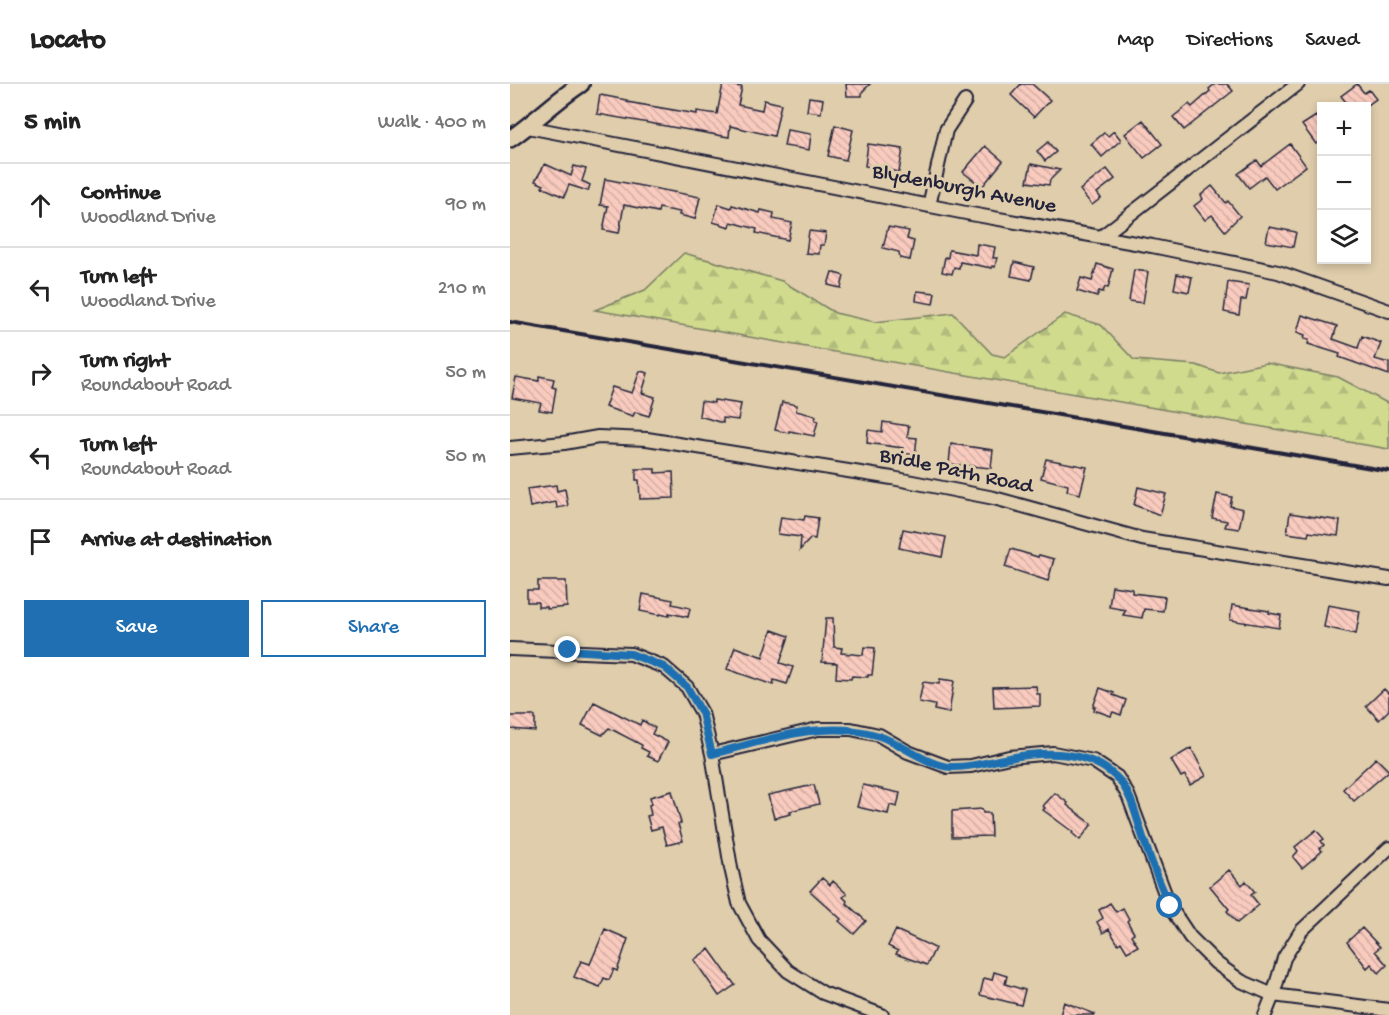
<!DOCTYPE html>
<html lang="en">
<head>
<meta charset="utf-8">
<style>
	:root { --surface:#fff; --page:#f6f6f6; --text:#222; --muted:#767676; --line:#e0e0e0; --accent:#1f6fb2 }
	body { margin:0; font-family:"Gochi Hand",sans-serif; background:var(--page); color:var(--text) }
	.controls { position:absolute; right:18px; top:18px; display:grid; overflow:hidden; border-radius:0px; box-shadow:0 3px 9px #0003 }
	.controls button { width:54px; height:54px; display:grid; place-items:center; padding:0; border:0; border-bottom:2px solid var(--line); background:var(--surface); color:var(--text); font:30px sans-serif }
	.stop { position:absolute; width:18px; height:18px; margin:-14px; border:4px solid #1f6fb2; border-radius:50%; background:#fff }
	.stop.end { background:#1f6fb2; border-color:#fff; box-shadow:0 2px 6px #0008 }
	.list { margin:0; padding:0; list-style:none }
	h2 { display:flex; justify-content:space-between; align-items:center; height:78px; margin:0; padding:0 24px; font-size:26px }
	h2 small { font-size:20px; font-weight:400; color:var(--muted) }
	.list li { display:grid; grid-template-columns:39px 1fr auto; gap:18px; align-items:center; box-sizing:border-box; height:84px; padding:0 24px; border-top:2px solid var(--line) }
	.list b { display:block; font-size:22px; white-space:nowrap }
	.list p { margin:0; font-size:20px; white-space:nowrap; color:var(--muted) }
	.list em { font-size:20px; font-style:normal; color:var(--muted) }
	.actions { display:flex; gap:12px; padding:18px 24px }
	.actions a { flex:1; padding:14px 0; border:2px solid var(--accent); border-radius:0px; text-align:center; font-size:21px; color:var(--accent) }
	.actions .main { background:var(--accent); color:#fff }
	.icon { flex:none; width:33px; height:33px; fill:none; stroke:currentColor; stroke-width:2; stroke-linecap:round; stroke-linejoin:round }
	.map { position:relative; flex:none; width:879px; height:931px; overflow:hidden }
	header { display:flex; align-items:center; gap:36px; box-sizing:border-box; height:84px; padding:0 30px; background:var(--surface); border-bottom:2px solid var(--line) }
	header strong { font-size:28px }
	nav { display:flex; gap:33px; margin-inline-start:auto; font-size:21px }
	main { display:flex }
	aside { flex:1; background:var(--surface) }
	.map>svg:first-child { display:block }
	.forest { fill:url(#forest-firs); stroke:#797e64; stroke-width:1.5 }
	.building { fill:url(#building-back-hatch); stroke:#22223b; stroke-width:1.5 }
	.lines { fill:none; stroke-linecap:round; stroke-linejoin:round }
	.minor-casing { stroke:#22223b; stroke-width:16 }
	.tertiary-casing { stroke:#22223b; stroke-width:20 }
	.minor { stroke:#dfcdab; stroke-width:12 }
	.tertiary { stroke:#dfcdab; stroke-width:15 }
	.rail { stroke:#22223b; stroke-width:4 }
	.route { stroke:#1f6fb2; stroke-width:8 }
	.labels { text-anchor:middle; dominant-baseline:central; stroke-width:6; stroke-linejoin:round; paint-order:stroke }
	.street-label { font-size:22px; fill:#22223b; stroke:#dfcdab }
</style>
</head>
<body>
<header>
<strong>Locato</strong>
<nav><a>Map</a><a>Directions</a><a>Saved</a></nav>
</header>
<main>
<aside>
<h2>5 min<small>Walk · 400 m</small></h2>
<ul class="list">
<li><svg class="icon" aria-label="ahead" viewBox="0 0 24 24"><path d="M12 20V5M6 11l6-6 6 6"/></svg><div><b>Continue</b><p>Woodland Drive</p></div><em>90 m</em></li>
<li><svg class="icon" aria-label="left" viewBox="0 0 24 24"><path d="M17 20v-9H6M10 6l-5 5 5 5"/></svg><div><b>Turn left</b><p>Woodland Drive</p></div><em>210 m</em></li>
<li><svg class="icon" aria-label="right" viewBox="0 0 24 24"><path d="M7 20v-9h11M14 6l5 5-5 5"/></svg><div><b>Turn right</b><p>Roundabout Road</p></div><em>50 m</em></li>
<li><svg class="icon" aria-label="left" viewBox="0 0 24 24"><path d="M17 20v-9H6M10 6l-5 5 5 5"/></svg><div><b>Turn left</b><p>Roundabout Road</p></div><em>50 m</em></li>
<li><svg class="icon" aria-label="arrive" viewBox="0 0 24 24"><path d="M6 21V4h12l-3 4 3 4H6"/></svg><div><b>Arrive at destination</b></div></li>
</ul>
<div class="actions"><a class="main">Save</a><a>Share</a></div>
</aside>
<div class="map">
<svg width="879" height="931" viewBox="0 0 879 931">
	<defs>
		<pattern id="forest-firs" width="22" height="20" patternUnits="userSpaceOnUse" patternTransform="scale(1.5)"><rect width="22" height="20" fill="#d0db8e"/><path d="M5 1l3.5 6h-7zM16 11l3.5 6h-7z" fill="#b2bc7b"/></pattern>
		<pattern id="building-back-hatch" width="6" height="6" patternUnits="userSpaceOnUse" patternTransform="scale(1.5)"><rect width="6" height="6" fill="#f9cbbe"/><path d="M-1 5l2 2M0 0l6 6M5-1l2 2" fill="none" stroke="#d5aea4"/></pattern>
	</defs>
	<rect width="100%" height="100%" fill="#dfcdab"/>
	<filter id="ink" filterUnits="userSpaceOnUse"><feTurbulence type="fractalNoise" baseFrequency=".0167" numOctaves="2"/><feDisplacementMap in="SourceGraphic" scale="12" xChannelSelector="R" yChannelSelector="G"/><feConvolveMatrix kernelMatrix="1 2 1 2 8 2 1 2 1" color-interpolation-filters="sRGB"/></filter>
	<g filter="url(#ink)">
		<!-- forest -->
		<path class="forest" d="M174,169L272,197L325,229L365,238L443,229L482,270L495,273L555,230L591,241L624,276L686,281L709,289L756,279L828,293L879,320V365L85,226L135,206Z"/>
		<!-- building -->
		<path class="building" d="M213,0L232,3L228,21L252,26L254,16L271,20L264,52L220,42L219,53L87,30L90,11L117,16V18L187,30V27L207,30Z
			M336,0H360L352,8V12H337Z
			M511,0H522L540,16L524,33L501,11Z
			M705,0H717L723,7L674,46L663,33L679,20L682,23L700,7L699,5Z
			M847,0L854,9L859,6L866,15L856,22H839L831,12Z
			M299,13L313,15L311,29L297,27Z
			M806,32L812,39V56L806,60L792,41Z
			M633,36L652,60L634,74L615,50Z
			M325,41L343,46L336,76L318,72Z
			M277,46L301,50L299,66L274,62Z
			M604,47L611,56L592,73L581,60L594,49L598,52Z
			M538,58L546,68L535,77L527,67Z
			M358,60L393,65L389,88L355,82Z
			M780,60L796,82L765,105L755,92L739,104L728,90L747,76L751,82Z
			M475,62L493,77L472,103L453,88Z
			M35,80L61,92L64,82L76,85L72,97L80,101L78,107L59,101L54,113L32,103L34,101L25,97Z
			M521,80L550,86L540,96L539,101L517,98Z
			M597,85L605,95L587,109L591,114L582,121L570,106Z
			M95,95L190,113L185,135L169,131L170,128L149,124L148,128L114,121L109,149L93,146L98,122L90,121Z
			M702,102L716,119L718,117L730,132L715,147L702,131L695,136L684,122L693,115L691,111Z
			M209,120L221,124L222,121L250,129L251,126L264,129L263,135L282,139L278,156L246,149L247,145L221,138L220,143L203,138Z
			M378,143L399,147L397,155L404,157L400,176L390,174L389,168L373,164Z
			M759,143L786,148L783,163L756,158Z
			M299,147L316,149L314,161H310L309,170L296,169Z
			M467,160L485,163L483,174H487L485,183L482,182V184L450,178L449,184L444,183L442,190L432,188L435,173L438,174L439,166L466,171Z
			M504,178L524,183L521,196L501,192Z
			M587,180L603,185L598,204L595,203L593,208L589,207L587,213L567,207L571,194L582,197Z
			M624,186L638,188L633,219L619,217Z
			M322,188L334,192L331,204L318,201Z
			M667,190L682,193L679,208L664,205Z
			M718,198L739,201L736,216H731L729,231L714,228Z
			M407,207L425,209L423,220L406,217Z
			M792,231L827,242L823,255L848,264L852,252L871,259L865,275L879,279V291L829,273L830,270L798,260L799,256L794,255L795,251L787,248Z
			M130,287L138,289L132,309L145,313L139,332L125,328L123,332L95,323L102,303L122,309Z
			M29,292L44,295L42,303L46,304L42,328L29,326L31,319L2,314L6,293L29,297Z
			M204,316L231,320L228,336L213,334V339L189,332L191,317L204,319Z
			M272,318L287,321L286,327L306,332L305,336L308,337L304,352L279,347V349L265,346Z
			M373,338L399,342L397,353L407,354L405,371L393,369V364L357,359L358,346L372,348Z
			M441,360L483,366L481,384L439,380Z
			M536,375L577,383L570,410L557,407L558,401L531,394Z
			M126,385H145V389L163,388L164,414L130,415L129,396H126Z
			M46,401L47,407L55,405L58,422L47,424L46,418L20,423L17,405Z
			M628,403L656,410L650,431L624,421Z
			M707,410L722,413L720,422L733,425L729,445L715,443L717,437L702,434Z
			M780,429L830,437L828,452L799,448L798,452L777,449Z
			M295,432L308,434L305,455L301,454L290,466L291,453L268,450L271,433L294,436Z
			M393,445L436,453L432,473L389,464Z
			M501,465L528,473L529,471L544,475L538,497L495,483Z
			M28,497H56L57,523L37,525V523H28V518H17V506H28Z
			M602,502L622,505V509L655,513L653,527L634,525L632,534L613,531L616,526L599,523Z
			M133,510L163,516L162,520L180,524L178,533L159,529V532L150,530L149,531L130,527Z
			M722,521L759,527V529L771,531L769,544L720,536Z
			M818,521L850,527L846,550L814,543Z
			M316,534H323L324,563L332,564L331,569L353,571L354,563L365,564L362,591H358V593L342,592L341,595L326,594L327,579L312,578Z
			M262,546L279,552L270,579L283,583L277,600L264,596L263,601L217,585L225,563L253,573Z
			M430,595L444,597L439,629L424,626L425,621L409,618L413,598L429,600Z
			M526,602L527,610H530V622L484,624L483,603Z
			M590,604L604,609L603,611L616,616L611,631L603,628L601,632L584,626L585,623H583Z
			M874,605L879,610V626L869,636L856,622Z
			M84,618L130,641L132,636L145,644L142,650L158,658L148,677L137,672L139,668L131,664L132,661L99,644L92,651L72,641Z
			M0,632H25V647L0,645Z
			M681,664L696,692L680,701L675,691L671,693L661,676Z
			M866,674L879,687L844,717L833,705Z
			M304,701L309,720L280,727L281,730L264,734L258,711Z
			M353,701L390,709L387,723L380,721L378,730L347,723Z
			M162,707L171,739L168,740L173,757L157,761L152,743L141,746L137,732L141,731L139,721L142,720L140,713Z
			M545,709L558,719L557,721L582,740L570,756L562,749L563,748L533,726L535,724L533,722Z
			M472,725L473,729H480L481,752L442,753V727Z
			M806,746L814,755L811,757L814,761L810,764L812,767L792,784L783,773L788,767L785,763Z
			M719,786L732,801L736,797L745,808L741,811L749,821L727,839L717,827L719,825L700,802Z
			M312,794L320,801L323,797L337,810L333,813L337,817L336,819L356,837L344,850L329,837L331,835L300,807Z
			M600,819L606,828L613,824L619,835L617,837L624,849L621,851L628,862L617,868L611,858L608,860L599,845L593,849L587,838L593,834L589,826Z
			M852,844L870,863L865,867L877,881L869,889L861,880L857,884L837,858Z
			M95,845L118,855L107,887L104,885L99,896L94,894L90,903L64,893L71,877L80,880Z
			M386,846L425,864L417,881L386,870L388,867L378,862Z
			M199,865L225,901L209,912L184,876Z
			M484,888L497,892L495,900L515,906L511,921L470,911L474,894L482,896Z
			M554,918L585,930V931H550Z"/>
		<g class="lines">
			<defs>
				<path id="minor" d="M18,43L461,130L642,162L768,188L879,227
					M419,122L436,46L455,17
					M591,153L788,0
					M0,364L54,359L88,353L137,355L382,394L484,414L632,455L879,495
					M0,565L121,570L154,583L177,603L192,629L202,670L221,784L229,819L249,856L278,887L313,909L372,931
					M202,670L308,645H341L369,651L398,668L438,683L461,682L499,673L543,669L583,677L607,693L618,711L660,823L680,853L706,879L731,897L763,911L879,926
					M755,931L763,911L774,874L791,847L879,764"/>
				<path id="tertiary" d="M0,55C25,38 46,16 71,0"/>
			</defs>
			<!-- minor casing -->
			<use href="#minor" class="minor-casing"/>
			<!-- tertiary casing -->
			<use href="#tertiary" class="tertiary-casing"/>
			<!-- minor -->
			<use href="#minor" class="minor"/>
			<!-- tertiary -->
			<use href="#tertiary" class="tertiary"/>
			<!-- rail -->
			<path class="rail" d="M0,238L879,387"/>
		</g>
	</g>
	<g class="lines" filter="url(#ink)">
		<!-- route -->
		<path class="route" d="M58,566L121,570L154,583L177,603L192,629L202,670C255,657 312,635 366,651C388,657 417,682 441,683C461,684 479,677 499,674C535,667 578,666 606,693C623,709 627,738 635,759C642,781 651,802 660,822"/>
	</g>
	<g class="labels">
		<!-- street labels -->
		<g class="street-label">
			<text transform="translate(454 106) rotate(11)">Blydenburgh Avenue</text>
			<text transform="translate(446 388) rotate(12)">Bridle Path Road</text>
		</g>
	</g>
</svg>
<div class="controls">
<button>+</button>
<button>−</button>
<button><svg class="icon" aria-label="layers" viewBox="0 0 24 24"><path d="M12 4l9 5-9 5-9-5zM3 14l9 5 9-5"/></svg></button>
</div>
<div class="stop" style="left:660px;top:822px"></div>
<div class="stop end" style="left:58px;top:566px"></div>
</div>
</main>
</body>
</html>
